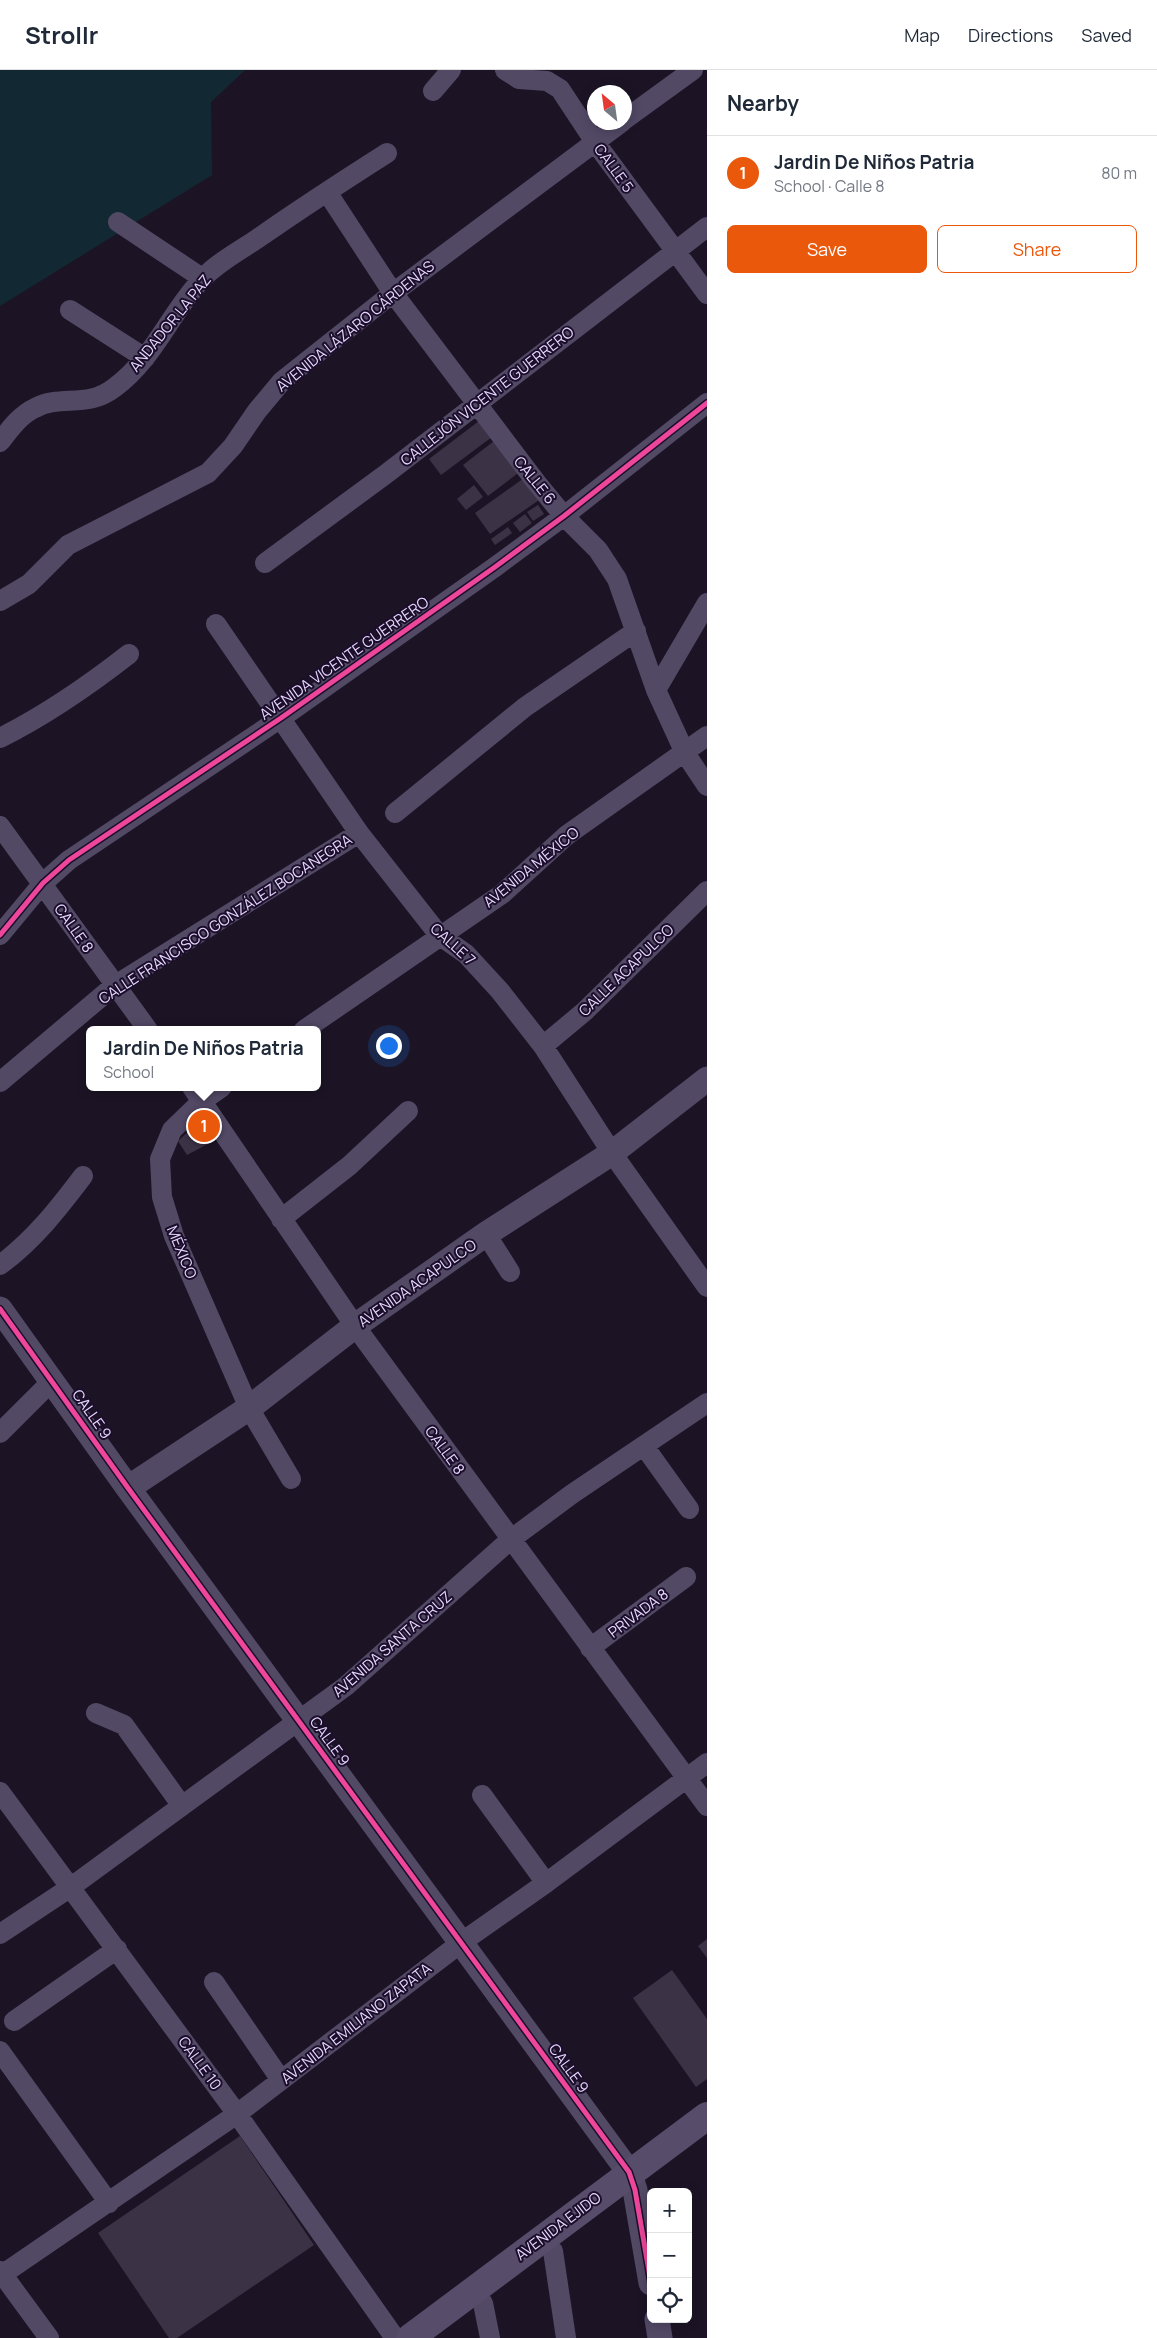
<!DOCTYPE html>
<html lang="en">
<head>
<meta charset="utf-8">
<style>
	:root { --surface:#fff; --page:#f6f6f7; --text:#1f2937; --muted:#747a83; --line:#e0e1e3; --accent:#ea580c }
	body { margin:0; font-family:Manrope,sans-serif; background:var(--page); color:var(--text) }
	.controls { position:absolute; right:15px; bottom:15px; display:grid; overflow:hidden; border-radius:8px; box-shadow:0 2px 12px #0003 }
	.controls button { width:45px; height:45px; display:grid; place-items:center; padding:0; border:0; border-bottom:1px solid var(--line); background:var(--surface); color:var(--text); font:25px sans-serif }
	.compass { position:absolute; left:587px; top:15px; width:45px; height:45px; border-radius:50%; background:var(--surface); box-shadow:0 2px 12px #0003; rotate:331deg }
	.you { position:absolute; left:388px; top:975px; width:18px; height:18px; margin:-12px; border:4px solid #fff; border-radius:50%; background:#1a73e8; box-shadow:0 0 0 8px #1a73e833 }
	.badge { display:grid; place-items:center; width:32px; height:32px; border-radius:50%; background:var(--accent); color:#fff; font-size:16px; font-weight:700 }
	.pin { position:absolute; translate:-50% -50%; border:2px solid #fff; box-shadow:0 1px 5px #0006 }
	.popup { position:absolute; left:86px; top:956px; width:235px; height:65px; box-sizing:border-box; display:grid; place-content:center; border-radius:8px; background:var(--surface); filter:drop-shadow(0 1px 4px #0005); font-size:16px; white-space:nowrap; color:var(--muted) }
	.popup b { font-size:19px; color:var(--text) }
	.popup::after { content:''; position:absolute; left:50%; top:100%; margin-left:-10px; border:10px solid transparent; border-top-color:var(--surface) }
	.list { margin:0; padding:0; list-style:none }
	h2 { display:flex; justify-content:space-between; align-items:center; height:65px; margin:0; padding:0 20px; font-size:21px }
	h2 small { font-size:16px; font-weight:400; color:var(--muted) }
	.list li { display:grid; grid-template-columns:32px 1fr auto; gap:15px; align-items:center; box-sizing:border-box; height:75px; padding:0 20px; border-top:1px solid var(--line) }
	.list b { display:block; font-size:19px; white-space:nowrap }
	.list p { margin:0; font-size:16px; white-space:nowrap; color:var(--muted) }
	.list em { font-size:16px; font-style:normal; color:var(--muted) }
	.actions { display:flex; gap:10px; padding:15px 20px }
	.actions a { flex:1; padding:11px 0; border:1px solid var(--accent); border-radius:8px; text-align:center; font-size:18px; color:var(--accent) }
	.actions .main { background:var(--accent); color:#fff }
	.icon { flex:none; width:28px; height:28px; fill:none; stroke:currentColor; stroke-width:2; stroke-linecap:round; stroke-linejoin:round }
	.map { position:relative; flex:none; width:707px; height:2268px; overflow:hidden }
	header { display:flex; align-items:center; gap:30px; box-sizing:border-box; height:70px; padding:0 25px; background:var(--surface); border-bottom:1px solid var(--line) }
	header strong { font-size:24px }
	nav { display:flex; gap:28px; margin-inline-start:auto; font-size:18px }
	main { display:flex }
	aside { flex:1; background:var(--surface) }
	.map>svg:first-child { display:block }
	.green { fill:#122933 }
	.building { fill:#3c3246 }
	.lines { fill:none; stroke-linecap:round; stroke-linejoin:round }
	.minor { stroke:#524965; stroke-width:20 }
	.tertiary { stroke:#524965; stroke-width:25 }
	.secondary { stroke:#584c6b; stroke-width:28 }
	.cycleway-casing { stroke:#1b0e2b; stroke-width:8 }
	.cycleway { stroke:#ed469a; stroke-width:5 }
	.labels { text-anchor:middle; dominant-baseline:central; stroke-width:4; stroke-linejoin:round; paint-order:stroke }
	.street-label { font-size:15px; fill:#e8d8ff; stroke:#1b0e2b }
</style>
</head>
<body>
<header>
<strong>Strollr</strong>
<nav><a>Map</a><a>Directions</a><a>Saved</a></nav>
</header>
<main>
<div class="map">
<svg width="707" height="2268" viewBox="0 0 707 2268">
	<rect width="100%" height="100%" fill="#1c1425"/>
	<!-- green -->
	<path class="green" d="M0,0H245L211,32L212,105L0,236Z"/>
	<!-- building -->
	<path class="building" d="M479,351L492,367L441,405L429,389Z
		M494,371L518,403L488,426L463,395Z
		M524,408L539,430L490,464L475,443Z
		M474,415L483,427L466,440L457,429Z
		M538,435L544,444L533,451L527,442Z
		M525,444L532,453L520,462L513,453Z
		M508,457L512,463L495,475L491,469Z
		M206,1045L221,1067L187,1085L178,1071Z
		M707,1869V1888L698,1876Z
		M672,1900L707,1949V2009L696,2017L633,1928Z
		M240,2066L314,2175L177,2268H169L98,2163Z"/>
	<g class="lines">
		<!-- minor -->
		<path class="minor" d="M505,0L519,9L547,11L560,19L595,72L707,224
			M433,21L451,0
			M624,50L693,0
			M327,122L393,223L536,412L564,446L598,480L617,509L656,620L685,683L707,716
			M118,152L202,208
			M70,240L145,288
			M0,372C10,359 20,345 35,338C62,324 86,339 114,318C153,290 170,243 202,209C217,193 239,181 257,169C300,139 343,111 387,83
			M265,493L386,404L707,157
			M0,531L29,514L68,475L208,403L233,376L257,341L282,311L393,223L622,52
			M216,554L359,763L439,865L466,884L500,921L543,976L612,1083L707,1217
			M656,620L707,533
			M0,668C46,645 88,616 129,584
			M395,743L525,637L636,561
			M0,756L148,960
			M0,865L43,813L69,790L281,648L495,497L564,446L707,333
			M304,960L502,824L567,765L707,666
			M543,976L585,941L707,821
			M0,1012L114,916L359,763
			M192,1017L355,1256L707,1736
			M222,1017L202,1031L172,1060L160,1089L162,1127L174,1166L249,1338L291,1409
			M281,1149L350,1095L408,1041
			M486,1164L510,1202
			M0,1195C34,1170 58,1139 83,1106
			M0,1363L53,1310
			M644,1376L689,1439
			M590,1578L686,1507
			M96,1643L124,1655L182,1736
			M0,1722L237,2044L395,2268
			M482,1725L546,1813
			M0,1864L71,1817L346,1616L510,1470L572,1424L707,1333
			M214,1912L281,2010
			M14,1951L117,1879
			M0,1981L109,2133
			M553,2181L566,2268
			M0,2201L49,2268
			M0,2206L237,2044L462,1872L546,1813L707,1693
			M483,2233L490,2268"/>
		<!-- tertiary -->
		<path class="tertiary" d="M0,1239L128,1418L629,2102L635,2120L651,2213
			M128,1418L249,1338L355,1256L486,1164L612,1083L707,1009
			M657,2249L660,2268"/>
		<!-- secondary -->
		<path class="secondary" d="M410,2268L707,2046"/>
		<defs>
			<path id="cycleway" d="M0,865L43,813L69,790L281,648L495,497L564,446L707,333
				M0,1239L128,1418L629,2102L635,2120L651,2213"/>
		</defs>
		<!-- cycleway casing -->
		<use href="#cycleway" class="cycleway-casing"/>
		<!-- cycleway -->
		<use href="#cycleway" class="cycleway"/>
	</g>
	<g class="labels">
		<!-- street labels -->
		<g class="street-label">
			<text transform="translate(614 98) rotate(54)">CALLE 5</text>
			<text transform="translate(170 253) rotate(-51)">ANDADOR LA PAZ</text>
			<text transform="translate(355 256) rotate(-39)">AVENIDA LÁZARO CÁRDENAS</text>
			<text transform="translate(487 326) rotate(-38)">CALLEJÓN VICENTE GUERRERO</text>
			<text transform="translate(535 410) rotate(51)">CALLE 6</text>
			<text transform="translate(344 588) rotate(-35)">AVENIDA VICENTE GUERRERO</text>
			<text transform="translate(531 797) rotate(-39)">AVENIDA MÉXICO</text>
			<text transform="translate(225 849) rotate(-33)">CALLE FRANCISCO GONZÁLEZ BOCANEGRA</text>
			<text transform="translate(74 858) rotate(55)">CALLE 8</text>
			<text transform="translate(453 874) rotate(42)">CALLE 7</text>
			<text transform="translate(626 900) rotate(-44)">CALLE ACAPULCO</text>
			<text transform="translate(182 1182) rotate(68)">MÉXICO</text>
			<text transform="translate(417 1213) rotate(-35)">AVENIDA ACAPULCO</text>
			<text transform="translate(92 1344) rotate(55)">CALLE 9</text>
			<text transform="translate(445 1380) rotate(54)">CALLE 8</text>
			<text transform="translate(638 1543) rotate(-37)">PRIVADA 8</text>
			<text transform="translate(392 1574) rotate(-41)">AVENIDA SANTA CRUZ</text>
			<text transform="translate(330 1671) rotate(54)">CALLE 9</text>
			<text transform="translate(356 1953) rotate(-38)">AVENIDA EMILIANO ZAPATA</text>
			<text transform="translate(200 1993) rotate(54)">CALLE 10</text>
			<text transform="translate(569 1998) rotate(54)">CALLE 9</text>
			<text transform="translate(558 2156) rotate(-37)">AVENIDA EJIDO</text>
		</g>
	</g>
</svg>
<div class="controls">
<button>+</button>
<button>−</button>
<button><svg class="icon" aria-label="locate" viewBox="0 0 24 24"><circle cx="12" cy="12" r="6"/><path d="M12 2v4M12 18v4M2 12h4M18 12h4"/></svg></button>
</div>
<svg class="compass" viewBox="-18 -18 36 36"><path d="M0-13l5 13h-10z" fill="#e53935"/><path d="M0 13l5-13h-10z" fill="#747a83"/></svg>
<div class="you"></div>
<div class="pin badge" style="left:204px;top:1056px">1</div>
<div class="popup"><b>Jardin De Niños Patria</b>School</div>
</div>
<aside>
<h2>Nearby<small></small></h2>
<ul class="list">
<li><span class="badge">1</span><div><b>Jardin De Niños Patria</b><p>School · Calle 8</p></div><em>80 m</em></li>
</ul>
<div class="actions"><a class="main">Save</a><a>Share</a></div>
</aside>
</main>
</body>
</html>
